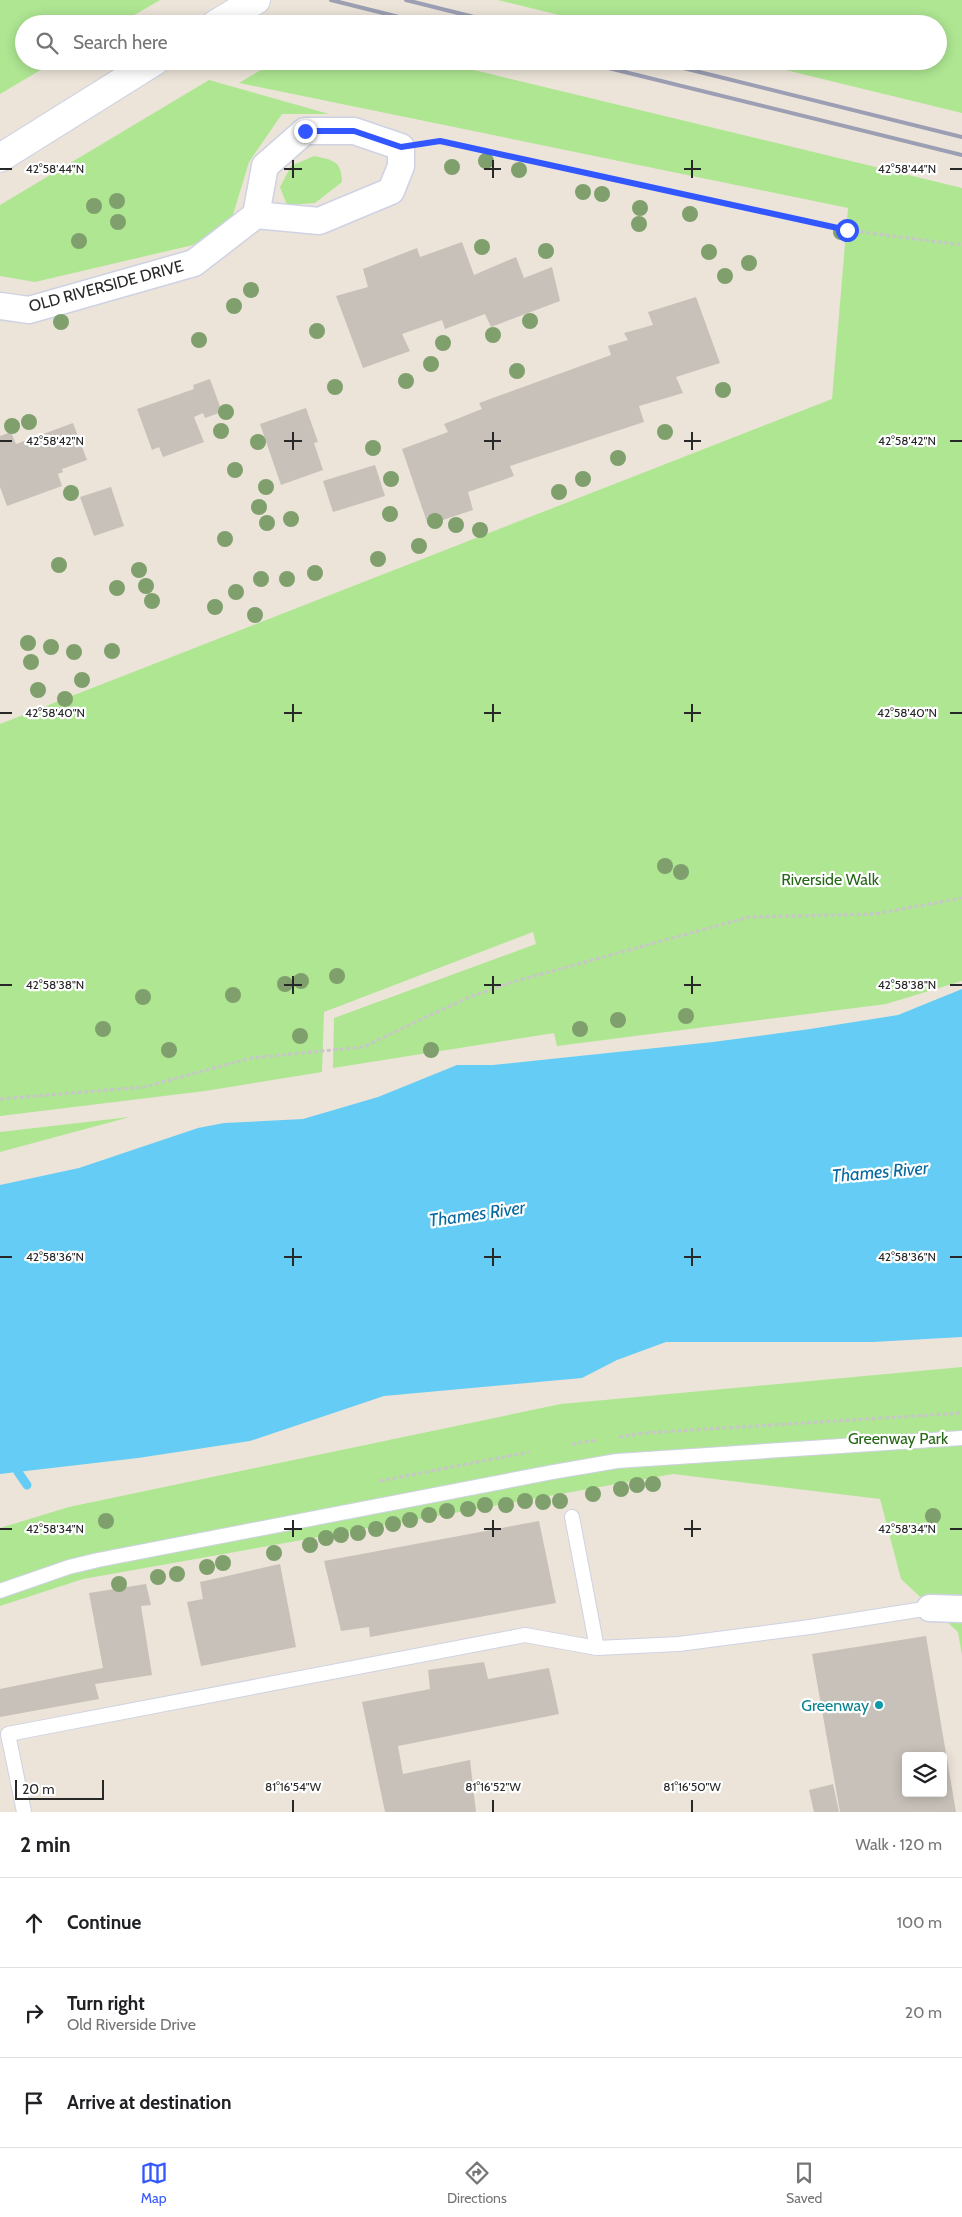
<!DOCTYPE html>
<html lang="en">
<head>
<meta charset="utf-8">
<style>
	:root { --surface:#fff; --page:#f6f6f6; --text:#202124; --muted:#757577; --line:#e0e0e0; --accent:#3357ff }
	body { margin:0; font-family:Cabin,sans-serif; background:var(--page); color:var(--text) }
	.controls { position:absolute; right:15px; bottom:15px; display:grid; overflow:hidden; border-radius:5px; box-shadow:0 2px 12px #0003 }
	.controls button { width:45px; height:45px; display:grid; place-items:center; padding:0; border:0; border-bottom:1px solid var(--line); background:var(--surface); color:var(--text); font:25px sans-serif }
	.scale { position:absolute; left:15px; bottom:12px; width:89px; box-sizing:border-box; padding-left:5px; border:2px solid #282828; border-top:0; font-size:14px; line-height:18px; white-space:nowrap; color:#282828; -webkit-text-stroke:4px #fff; paint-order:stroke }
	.stop { position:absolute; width:15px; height:15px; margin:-11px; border:4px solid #3357ff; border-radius:50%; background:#fff }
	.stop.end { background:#3357ff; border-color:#fff; box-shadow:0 1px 5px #0008 }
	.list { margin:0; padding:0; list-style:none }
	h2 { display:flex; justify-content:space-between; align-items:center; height:65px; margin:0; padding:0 20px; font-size:21px }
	h2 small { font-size:16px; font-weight:400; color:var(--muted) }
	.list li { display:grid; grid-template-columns:32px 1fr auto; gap:15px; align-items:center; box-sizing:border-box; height:90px; padding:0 20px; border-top:1px solid var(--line) }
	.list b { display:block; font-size:19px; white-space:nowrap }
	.list p { margin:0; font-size:16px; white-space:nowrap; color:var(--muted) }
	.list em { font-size:16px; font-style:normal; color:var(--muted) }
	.icon { flex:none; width:28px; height:28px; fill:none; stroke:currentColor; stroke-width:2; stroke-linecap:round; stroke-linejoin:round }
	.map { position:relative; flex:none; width:962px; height:1812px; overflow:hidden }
	.search { position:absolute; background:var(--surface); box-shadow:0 2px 12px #0003; left:15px; right:15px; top:15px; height:55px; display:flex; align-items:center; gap:12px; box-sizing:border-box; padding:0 18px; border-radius:28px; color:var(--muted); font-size:19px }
	.sheet { height:335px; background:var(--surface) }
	nav { display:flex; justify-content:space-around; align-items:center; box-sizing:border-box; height:70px; border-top:1px solid var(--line); background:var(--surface); font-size:14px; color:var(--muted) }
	nav a { display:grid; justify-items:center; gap:2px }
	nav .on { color:var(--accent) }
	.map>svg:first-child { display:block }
	.green { fill:#aee692 }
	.water { fill:#65cdf5 }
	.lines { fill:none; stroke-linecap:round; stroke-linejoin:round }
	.stream { stroke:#65cdf5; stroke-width:9 }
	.building { fill:#c7c1b9; fill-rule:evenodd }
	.service-casing { stroke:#ced2e3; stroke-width:16 }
	.minor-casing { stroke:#ced2e3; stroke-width:29 }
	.secondary-casing { stroke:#ced2e3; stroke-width:30 }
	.path { stroke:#c7c7c7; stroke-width:3; stroke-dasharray:4 2.5; stroke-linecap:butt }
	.service { stroke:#fff; stroke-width:14 }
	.minor { stroke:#fff; stroke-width:26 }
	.secondary { stroke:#fff; stroke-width:28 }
	.rail { stroke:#9c9fb4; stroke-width:4 }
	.tree { fill:#7fa06d }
	.route { stroke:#3357ff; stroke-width:6 }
	.ticks { fill:none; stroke:#282828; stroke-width:2 }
	.culture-dot { fill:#0f9aa8; stroke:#fff; stroke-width:2 }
	.labels { text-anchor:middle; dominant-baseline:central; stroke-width:4.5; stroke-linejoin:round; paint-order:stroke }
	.street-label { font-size:16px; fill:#282828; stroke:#fff }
	.park-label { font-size:16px; fill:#266815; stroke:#fff }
	.culture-label { font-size:16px; fill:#0d838f; stroke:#fff; text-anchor:end }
	.water-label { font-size:18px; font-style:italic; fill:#06699f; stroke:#fff }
	.ticks-label { font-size:12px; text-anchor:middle; fill:#282828; stroke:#fff; stroke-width:4.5; stroke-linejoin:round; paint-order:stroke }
</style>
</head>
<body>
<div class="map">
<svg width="962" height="1812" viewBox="0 0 962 1812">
	<rect width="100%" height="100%" fill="#ece4d9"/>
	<!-- green -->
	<path class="green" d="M0,0H160L119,24H24V61H56L0,94Z
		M498,0H962V113L749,61H938V24H596Z
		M276,61H437L962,188V981L886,1004L557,1046L554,1033L333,1068L334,1018L536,944L533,932L324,1012L322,1072L205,1091L0,1116V724L832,399L848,208L239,83Z
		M209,80L329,114H282L249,162L232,218L193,245L35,282L0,276V205Z
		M314,156C333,160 342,161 342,182L315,203L287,205L280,187L291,166Z
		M130,1117L0,1152V1132Z
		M962,1367V1655L958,1632L901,1579L880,1499L673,1474L83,1579L0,1606V1528L69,1507L561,1404Z"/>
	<!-- water -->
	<path class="water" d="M962,989V1337L873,1342H666L617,1360L582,1378L384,1396L250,1441L138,1458L0,1474V1185L79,1168L198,1128L224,1123L303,1119L378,1097L457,1065H493L541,1060L713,1042L810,1029L898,1015Z"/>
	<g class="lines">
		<!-- stream -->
		<path class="stream" d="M18,1472L27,1485"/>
	</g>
	<!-- building -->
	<path class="building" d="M462,242L474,275L516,257L524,278L552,267L560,301L491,327L485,314L445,329L442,320L402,334L410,351L363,368L336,296L368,287L363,269L417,248L420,257Z
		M696,297L720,363L676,377L683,393L639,406L644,422L510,466L514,476L468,492L473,510L428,525L402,449L448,432L444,424L482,409L479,403L611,355L608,346L628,340L624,333L653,325L648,312Z
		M210,379L222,412L205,418L203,413L194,417L204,442L163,457L159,447L152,450L137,409L194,389L193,385Z
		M306,408L318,442L314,443L323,470L281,485L260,424Z
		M73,423L87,460L62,469L63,472L58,474L62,486L7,506L0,487V436L11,432L16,444Z
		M375,465L385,496L333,512L323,481Z
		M111,487L124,526L94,536L80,497Z
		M539,1521L556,1603L370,1637L369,1627L341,1631L324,1561Z
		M280,1564L296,1647L201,1666L187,1602L203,1599L200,1582Z
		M146,1584L151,1605L141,1606L152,1675L95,1684L99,1699L0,1717V1689L103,1668L89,1593Z
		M926,1636L956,1812H840L812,1654ZM906,1756H943V1793H906Z
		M484,1662L488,1679L549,1668L559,1714L398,1746L403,1774L470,1760L476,1812H385L362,1702L430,1689L428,1670Z
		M833,1784L839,1812H814L809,1790Z"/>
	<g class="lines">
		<defs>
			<path id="service" d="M572,1517L597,1648
				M0,1591L69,1567L98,1560L553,1472L617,1461L962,1438
				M24,1812L8,1734L525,1635L597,1648L679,1644L810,1627L930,1608"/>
			<path id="minor" d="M0,306L29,310L194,263L256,215L319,221L391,191L401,166V147L354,131H305L265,166L256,215
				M930,1608L962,1609"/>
			<path id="secondary" d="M216,24L256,0
				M0,158L155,61"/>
		</defs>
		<!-- service casing -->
		<use href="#service" class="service-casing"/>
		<!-- minor casing -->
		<use href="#minor" class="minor-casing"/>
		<!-- secondary casing -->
		<use href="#secondary" class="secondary-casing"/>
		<!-- path -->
		<path class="path" d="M428,143L441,141L847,230L962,245
			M0,1099L144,1087L251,1058L363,1047L469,997L516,981L749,917L875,914L962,898
			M619,1437L644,1433L962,1413
			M572,1444L597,1440
			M380,1481L529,1452"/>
		<!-- service -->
		<use href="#service" class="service"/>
		<!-- minor -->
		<use href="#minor" class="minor"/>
		<!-- secondary -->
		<use href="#secondary" class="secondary"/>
		<!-- rail -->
		<path class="rail" d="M331,0L427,24
			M406,0L502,24
			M580,61L962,155
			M655,61L962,137"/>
	</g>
	<!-- trees -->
	<g class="tree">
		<circle cx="486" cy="161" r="8"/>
		<circle cx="452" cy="167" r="8"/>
		<circle cx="519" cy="170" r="8"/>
		<circle cx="583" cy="192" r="8"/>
		<circle cx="602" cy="194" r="8"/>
		<circle cx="117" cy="201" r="8"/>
		<circle cx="94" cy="206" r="8"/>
		<circle cx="640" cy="208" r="8"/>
		<circle cx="690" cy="214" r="8"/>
		<circle cx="118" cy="222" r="8"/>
		<circle cx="639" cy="224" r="8"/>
		<circle cx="841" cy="232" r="8"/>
		<circle cx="79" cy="241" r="8"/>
		<circle cx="482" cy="247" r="8"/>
		<circle cx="546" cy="251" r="8"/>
		<circle cx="709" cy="252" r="8"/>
		<circle cx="749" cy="263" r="8"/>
		<circle cx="725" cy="276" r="8"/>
		<circle cx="251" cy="290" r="8"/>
		<circle cx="234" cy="306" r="8"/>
		<circle cx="530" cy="321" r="8"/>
		<circle cx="61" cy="322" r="8"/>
		<circle cx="317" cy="331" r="8"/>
		<circle cx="493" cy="335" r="8"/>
		<circle cx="199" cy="340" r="8"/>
		<circle cx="443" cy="343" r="8"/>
		<circle cx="431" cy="364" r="8"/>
		<circle cx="517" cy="371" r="8"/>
		<circle cx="406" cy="381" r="8"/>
		<circle cx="335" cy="387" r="8"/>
		<circle cx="723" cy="390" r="8"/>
		<circle cx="226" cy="412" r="8"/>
		<circle cx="29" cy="422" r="8"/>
		<circle cx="12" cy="426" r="8"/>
		<circle cx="221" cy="431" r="8"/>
		<circle cx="665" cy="432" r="8"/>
		<circle cx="258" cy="442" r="8"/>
		<circle cx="373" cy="448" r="8"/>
		<circle cx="618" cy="458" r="8"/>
		<circle cx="235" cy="470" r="8"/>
		<circle cx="391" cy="479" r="8"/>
		<circle cx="583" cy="479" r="8"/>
		<circle cx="266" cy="487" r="8"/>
		<circle cx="559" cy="492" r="8"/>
		<circle cx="71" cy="493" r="8"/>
		<circle cx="259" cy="507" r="8"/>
		<circle cx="390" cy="514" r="8"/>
		<circle cx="291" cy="519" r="8"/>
		<circle cx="435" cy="521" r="8"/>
		<circle cx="267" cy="523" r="8"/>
		<circle cx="456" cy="525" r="8"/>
		<circle cx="480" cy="530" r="8"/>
		<circle cx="225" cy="539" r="8"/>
		<circle cx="419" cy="546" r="8"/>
		<circle cx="378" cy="559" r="8"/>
		<circle cx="59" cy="565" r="8"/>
		<circle cx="139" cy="570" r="8"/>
		<circle cx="315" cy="573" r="8"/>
		<circle cx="261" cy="579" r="8"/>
		<circle cx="287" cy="579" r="8"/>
		<circle cx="146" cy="586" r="8"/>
		<circle cx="117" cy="588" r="8"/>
		<circle cx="236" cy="592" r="8"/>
		<circle cx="152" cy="601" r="8"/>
		<circle cx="215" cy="607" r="8"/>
		<circle cx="255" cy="615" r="8"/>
		<circle cx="28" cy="643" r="8"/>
		<circle cx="51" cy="647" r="8"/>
		<circle cx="112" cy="651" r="8"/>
		<circle cx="74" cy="652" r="8"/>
		<circle cx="31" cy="662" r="8"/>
		<circle cx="82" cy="680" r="8"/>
		<circle cx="38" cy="690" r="8"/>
		<circle cx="65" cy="699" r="8"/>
		<circle cx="665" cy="866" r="8"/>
		<circle cx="681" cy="872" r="8"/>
		<circle cx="337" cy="976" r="8"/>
		<circle cx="301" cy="981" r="8"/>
		<circle cx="285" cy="984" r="8"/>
		<circle cx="233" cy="995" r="8"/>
		<circle cx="143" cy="997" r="8"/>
		<circle cx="686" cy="1016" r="8"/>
		<circle cx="618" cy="1020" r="8"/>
		<circle cx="103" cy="1029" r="8"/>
		<circle cx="580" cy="1029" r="8"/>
		<circle cx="300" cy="1036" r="8"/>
		<circle cx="169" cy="1050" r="8"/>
		<circle cx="431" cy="1050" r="8"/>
		<circle cx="653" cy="1484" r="8"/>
		<circle cx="637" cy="1485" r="8"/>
		<circle cx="621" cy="1489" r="8"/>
		<circle cx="593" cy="1494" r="8"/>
		<circle cx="525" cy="1501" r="8"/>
		<circle cx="560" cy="1501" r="8"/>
		<circle cx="543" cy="1502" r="8"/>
		<circle cx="485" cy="1505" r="8"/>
		<circle cx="506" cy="1505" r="8"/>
		<circle cx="468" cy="1509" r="8"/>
		<circle cx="447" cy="1511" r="8"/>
		<circle cx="429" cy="1515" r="8"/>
		<circle cx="933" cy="1516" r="8"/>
		<circle cx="410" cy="1520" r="8"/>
		<circle cx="106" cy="1521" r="8"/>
		<circle cx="393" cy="1524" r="8"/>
		<circle cx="376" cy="1529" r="8"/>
		<circle cx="358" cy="1533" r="8"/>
		<circle cx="341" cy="1535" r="8"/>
		<circle cx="326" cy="1538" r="8"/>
		<circle cx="310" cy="1545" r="8"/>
		<circle cx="274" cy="1553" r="8"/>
		<circle cx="223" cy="1563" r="8"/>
		<circle cx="207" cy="1567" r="8"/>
		<circle cx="177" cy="1574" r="8"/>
		<circle cx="158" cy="1577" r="8"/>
		<circle cx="119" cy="1584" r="8"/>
	</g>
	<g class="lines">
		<!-- route -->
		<path class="route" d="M305,131H354L401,147L440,141L847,230"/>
	</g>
	<!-- ticks -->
	<path class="ticks" d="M293,160V178M493,160V178M692,160V178M0,169H12M284,169H302M484,169H501M684,169H701M950,169H962M293,432V450M493,432V450M692,432V450M0,441H12M284,441H302M484,441H501M684,441H701M950,441H962M293,704V722M493,704V722M692,704V722M0,713H12M284,713H302M484,713H501M684,713H701M950,713H962M293,976V994M493,976V994M692,976V994M0,985H12M284,985H302M484,985H501M684,985H701M950,985H962M293,1248V1266M493,1248V1266M692,1248V1266M0,1257H12M284,1257H302M484,1257H501M684,1257H701M950,1257H962M293,1520V1537M493,1520V1537M692,1520V1537M0,1529H12M284,1529H302M484,1529H501M684,1529H701M950,1529H962M293,1800V1812M493,1800V1812M692,1800V1812"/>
	<!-- markers -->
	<circle class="culture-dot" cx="879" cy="1705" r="5"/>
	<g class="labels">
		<!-- street labels -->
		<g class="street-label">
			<text transform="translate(106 286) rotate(-15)">OLD RIVERSIDE DRIVE</text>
		</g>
		<!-- park labels -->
		<g class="park-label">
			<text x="830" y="879">Riverside Walk</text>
			<text x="898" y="1438">Greenway Park</text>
		</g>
		<!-- culture labels -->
		<g class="culture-label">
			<text x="869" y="1705">Greenway</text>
		</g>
		<!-- water labels -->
		<g class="water-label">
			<text transform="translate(880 1172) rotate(-5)">Thames River</text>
			<text transform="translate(477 1214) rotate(-8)">Thames River</text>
		</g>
	</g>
	<g class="ticks-label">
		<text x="55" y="173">42°58'44"N</text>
		<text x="907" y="173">42°58'44"N</text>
		<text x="55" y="445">42°58'42"N</text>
		<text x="907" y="445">42°58'42"N</text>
		<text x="55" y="717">42°58'40"N</text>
		<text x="907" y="717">42°58'40"N</text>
		<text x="55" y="989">42°58'38"N</text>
		<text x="907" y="989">42°58'38"N</text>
		<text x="55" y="1261">42°58'36"N</text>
		<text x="907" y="1261">42°58'36"N</text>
		<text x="55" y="1533">42°58'34"N</text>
		<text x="907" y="1533">42°58'34"N</text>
		<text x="293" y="1791">81°16'54"W</text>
		<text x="493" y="1791">81°16'52"W</text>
		<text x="692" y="1791">81°16'50"W</text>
	</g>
</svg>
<div class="controls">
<button><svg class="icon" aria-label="layers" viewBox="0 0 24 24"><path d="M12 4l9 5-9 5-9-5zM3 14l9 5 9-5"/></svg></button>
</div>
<div class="scale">20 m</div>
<div class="stop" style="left:847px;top:230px"></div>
<div class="stop end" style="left:305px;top:131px"></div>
<div class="search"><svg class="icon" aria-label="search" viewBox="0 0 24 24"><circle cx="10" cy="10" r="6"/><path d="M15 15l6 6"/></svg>Search here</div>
</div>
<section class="sheet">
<h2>2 min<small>Walk · 120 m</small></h2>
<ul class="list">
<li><svg class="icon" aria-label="ahead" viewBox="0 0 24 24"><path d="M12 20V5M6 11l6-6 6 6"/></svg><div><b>Continue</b></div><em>100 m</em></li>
<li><svg class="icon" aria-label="right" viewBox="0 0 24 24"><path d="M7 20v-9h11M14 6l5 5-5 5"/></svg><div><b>Turn right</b><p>Old Riverside Drive</p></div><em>20 m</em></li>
<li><svg class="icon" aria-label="arrive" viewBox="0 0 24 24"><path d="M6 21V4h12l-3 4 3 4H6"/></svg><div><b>Arrive at destination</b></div></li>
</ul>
</section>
<nav>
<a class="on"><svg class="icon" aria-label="map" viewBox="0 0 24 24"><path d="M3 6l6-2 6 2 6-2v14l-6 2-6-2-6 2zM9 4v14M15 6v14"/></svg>Map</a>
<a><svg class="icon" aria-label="directions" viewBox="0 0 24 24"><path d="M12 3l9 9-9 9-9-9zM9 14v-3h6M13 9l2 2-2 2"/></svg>Directions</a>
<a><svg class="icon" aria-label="saved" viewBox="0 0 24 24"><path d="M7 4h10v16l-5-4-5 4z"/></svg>Saved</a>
</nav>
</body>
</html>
